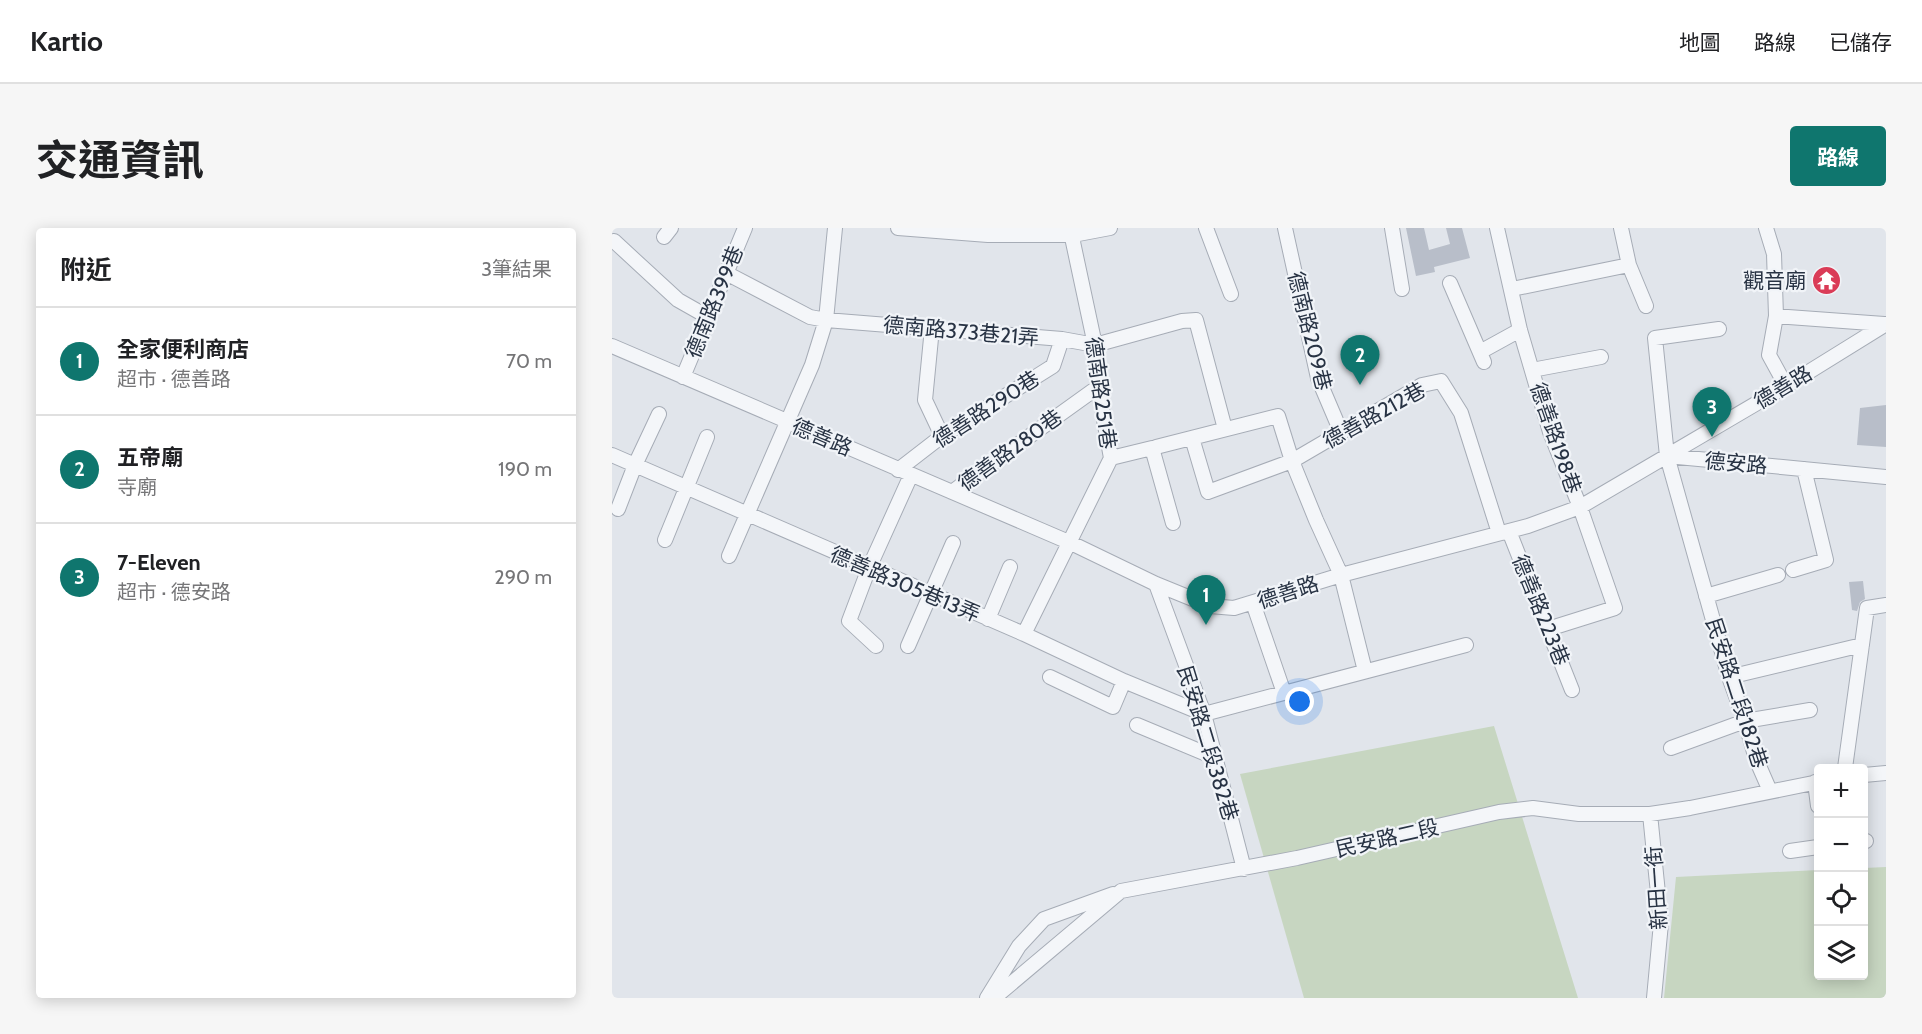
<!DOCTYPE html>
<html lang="zh-TW">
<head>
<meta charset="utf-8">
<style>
	:root { --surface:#fff; --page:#f6f6f6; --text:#202124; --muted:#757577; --line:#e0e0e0; --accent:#0f766e }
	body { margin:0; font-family:Cabin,"Noto Sans TC",sans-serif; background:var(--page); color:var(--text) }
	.controls { position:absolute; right:18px; bottom:18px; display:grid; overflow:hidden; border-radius:6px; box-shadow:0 3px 15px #0003 }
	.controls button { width:54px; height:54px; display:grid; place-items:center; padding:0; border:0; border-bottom:2px solid var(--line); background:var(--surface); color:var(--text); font:30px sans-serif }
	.you { position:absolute; left:688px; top:474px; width:21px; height:21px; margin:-15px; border:4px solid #fff; border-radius:50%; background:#1a73e8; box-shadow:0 0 0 9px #1a73e833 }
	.badge { display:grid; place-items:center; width:39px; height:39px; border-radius:50%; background:var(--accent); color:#fff; font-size:20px; font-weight:700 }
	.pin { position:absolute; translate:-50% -50px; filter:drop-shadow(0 2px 3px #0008) }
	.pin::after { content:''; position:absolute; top:32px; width:21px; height:18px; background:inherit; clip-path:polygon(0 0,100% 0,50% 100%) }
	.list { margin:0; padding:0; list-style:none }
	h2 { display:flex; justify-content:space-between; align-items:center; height:78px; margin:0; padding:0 24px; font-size:26px }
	h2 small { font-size:20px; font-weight:400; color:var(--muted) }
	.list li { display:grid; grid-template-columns:39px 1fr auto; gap:18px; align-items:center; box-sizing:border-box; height:108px; padding:0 24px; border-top:2px solid var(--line) }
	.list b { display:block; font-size:22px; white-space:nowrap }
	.list p { margin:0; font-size:20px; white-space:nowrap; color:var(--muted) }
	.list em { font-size:20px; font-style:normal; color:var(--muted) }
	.icon { flex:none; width:33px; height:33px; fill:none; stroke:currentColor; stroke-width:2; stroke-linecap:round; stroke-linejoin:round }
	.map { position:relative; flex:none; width:1274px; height:770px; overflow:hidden; border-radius:6px }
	header { display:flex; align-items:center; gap:36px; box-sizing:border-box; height:84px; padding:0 30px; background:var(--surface); border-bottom:2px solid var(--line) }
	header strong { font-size:28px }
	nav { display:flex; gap:33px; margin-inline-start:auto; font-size:21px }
	.intro { display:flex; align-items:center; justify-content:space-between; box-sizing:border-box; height:144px; padding:0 36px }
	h1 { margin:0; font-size:42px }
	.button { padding:15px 27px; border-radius:6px; background:var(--accent); color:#fff; font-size:21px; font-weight:700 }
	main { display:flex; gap:36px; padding:0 36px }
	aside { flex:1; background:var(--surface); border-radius:6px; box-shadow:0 3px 15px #0003 }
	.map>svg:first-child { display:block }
	.green { fill:#c7d6c1 }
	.building { fill:#b8bec9 }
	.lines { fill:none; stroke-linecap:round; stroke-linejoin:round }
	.minor-casing { stroke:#a6acb6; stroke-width:16 }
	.minor { stroke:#f4f6f9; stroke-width:14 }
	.labels { text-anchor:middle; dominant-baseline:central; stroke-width:4.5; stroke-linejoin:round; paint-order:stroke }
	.poi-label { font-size:21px; fill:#283344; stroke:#f1f4f8; text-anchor:end }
	.street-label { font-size:21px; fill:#283344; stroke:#f1f4f8 }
</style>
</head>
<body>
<header>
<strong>Kartio</strong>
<nav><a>地圖</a><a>路線</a><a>已儲存</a></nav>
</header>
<div class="intro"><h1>交通資訊</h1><a class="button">路線</a></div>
<main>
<aside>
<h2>附近<small>3筆結果</small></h2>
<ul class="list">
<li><span class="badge">1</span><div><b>全家便利商店</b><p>超市 · 德善路</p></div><em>70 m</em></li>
<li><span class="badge">2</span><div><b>五帝廟</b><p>寺廟</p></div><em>190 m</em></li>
<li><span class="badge">3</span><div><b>7-Eleven</b><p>超市 · 德安路</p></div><em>290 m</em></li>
</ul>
</aside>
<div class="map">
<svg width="1274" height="770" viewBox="0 0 1274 770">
	<rect width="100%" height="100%" fill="#e1e5eb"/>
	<!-- green -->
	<path class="green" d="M882,498L966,770H692L628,546Z
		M1274,639V770H1052L1064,649L1206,642V748H1252V640Z"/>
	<!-- building -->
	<path class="building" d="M794,0H812L817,22L838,16L834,0H850L858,30L822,39L823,44L804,48Z
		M1274,177V219L1245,217L1248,180Z
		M1251,353L1253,371L1248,374L1245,383L1240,382L1237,354Z"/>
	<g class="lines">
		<defs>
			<path id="minor" d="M286,0L376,7H461L498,0
				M594,0L619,66
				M673,0L706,150L729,204
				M780,0L790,61
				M885,0L908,102L938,204L968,279L1003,380L936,401
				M1009,0L1017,37L1034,78
				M1154,0L1162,26L1164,88L1157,127L1174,158
				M52,9L59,0
				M2,13L66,72L96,89
				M114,45L198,89L214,92L450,111L483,117L570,93L584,92L613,201
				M838,55L872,134
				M900,61L1017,37
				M1164,88L1272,96
				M320,100L313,172L330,208
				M1107,101L1043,110L1055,228L1117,449L1133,493L1144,531L1158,563
				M0,118L459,315L544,356L598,378L622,380L729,347L916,298L968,279L1174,158L1274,96
				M868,124L908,102
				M920,142L989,129
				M71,149L133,0
				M580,210L596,264L680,233L810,157L829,153L849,185L887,305
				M544,219L666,188L680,233L704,292L729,347L753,443
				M0,227L412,406L512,453L592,486L854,417
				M1055,228L1274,249
				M499,230L540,220L561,295
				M286,242L330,208L441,138L450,111
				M340,264L486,159
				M6,281L23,237L47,186
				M897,303L960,462
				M53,312L95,209
				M117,328L200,137L214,92L223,0
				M1181,342L1214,332L1192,241
				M544,356L592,486L632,641
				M1094,368L1166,347
				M641,375L672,465
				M376,391L398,339
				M412,406L499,230L486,159L483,117L458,0
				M264,418L237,393L257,340L299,247
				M296,418L341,315
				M438,449L501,479L512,453
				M1117,449L1250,417
				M525,497L604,530
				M1059,520L1133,493L1198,482
				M1233,540L1255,380L1274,377
				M1252,547L1274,545
				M1203,554L1206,578
				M1038,586L1049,695L1042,770
				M1252,613H1254
				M1178,623L1206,619
				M375,770L407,718L432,691L501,666
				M382,770L509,663L685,630L887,584L921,580L967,586H1038L1078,580L1206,554"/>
		</defs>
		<!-- minor casing -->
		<use href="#minor" class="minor-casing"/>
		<!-- minor -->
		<use href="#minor" class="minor"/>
	</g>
	<!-- icons -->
	<defs>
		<symbol id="temple-disc" viewBox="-11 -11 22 22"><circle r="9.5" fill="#da3c57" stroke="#f1f4f8"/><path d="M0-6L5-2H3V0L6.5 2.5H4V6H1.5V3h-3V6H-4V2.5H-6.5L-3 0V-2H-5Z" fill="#fff"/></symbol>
	</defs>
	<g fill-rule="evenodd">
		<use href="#temple-disc" x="1198" y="36" width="33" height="33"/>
	</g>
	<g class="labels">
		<!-- poi labels -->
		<g class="poi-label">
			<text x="1194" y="52">觀音廟</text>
		</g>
		<!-- street labels -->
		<g class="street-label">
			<text transform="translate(102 74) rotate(-68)">德南路399巷</text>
			<text transform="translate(349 103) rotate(5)">德南路373巷21弄</text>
			<text transform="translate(698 103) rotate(76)">德南路209巷</text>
			<text transform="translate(1171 159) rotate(-31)">德善路</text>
			<text transform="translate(489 165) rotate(82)">德南路251巷</text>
			<text transform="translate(374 181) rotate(-33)">德善路290巷</text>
			<text transform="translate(762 187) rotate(-29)">德善路212巷</text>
			<text transform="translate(210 209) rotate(23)">德善路</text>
			<text transform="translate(944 210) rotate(71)">德善路198巷</text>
			<text transform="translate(398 222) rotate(-36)">德善路280巷</text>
			<text transform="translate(1124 235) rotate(5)">德安路</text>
			<text transform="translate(293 356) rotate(23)">德善路305巷13弄</text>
			<text transform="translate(676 364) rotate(-18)">德善路</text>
			<text transform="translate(929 382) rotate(68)">德善路223巷</text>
			<text transform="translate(1125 465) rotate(72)">民安路二段182巷</text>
			<text transform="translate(596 515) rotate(73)">民安路二段382巷</text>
			<text transform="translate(775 610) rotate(-13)">民安路二段</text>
			<text transform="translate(1044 660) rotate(-94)">新田一街</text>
		</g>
	</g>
</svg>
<div class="controls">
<button>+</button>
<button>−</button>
<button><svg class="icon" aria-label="locate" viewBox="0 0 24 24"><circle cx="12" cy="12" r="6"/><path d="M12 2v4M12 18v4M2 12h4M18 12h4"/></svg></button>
<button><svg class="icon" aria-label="layers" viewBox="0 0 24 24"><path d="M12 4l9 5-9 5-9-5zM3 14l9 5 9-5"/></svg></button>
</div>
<div class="you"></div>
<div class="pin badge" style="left:594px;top:397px">1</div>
<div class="pin badge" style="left:748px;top:157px">2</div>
<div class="pin badge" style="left:1100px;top:209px">3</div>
</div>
</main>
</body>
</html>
